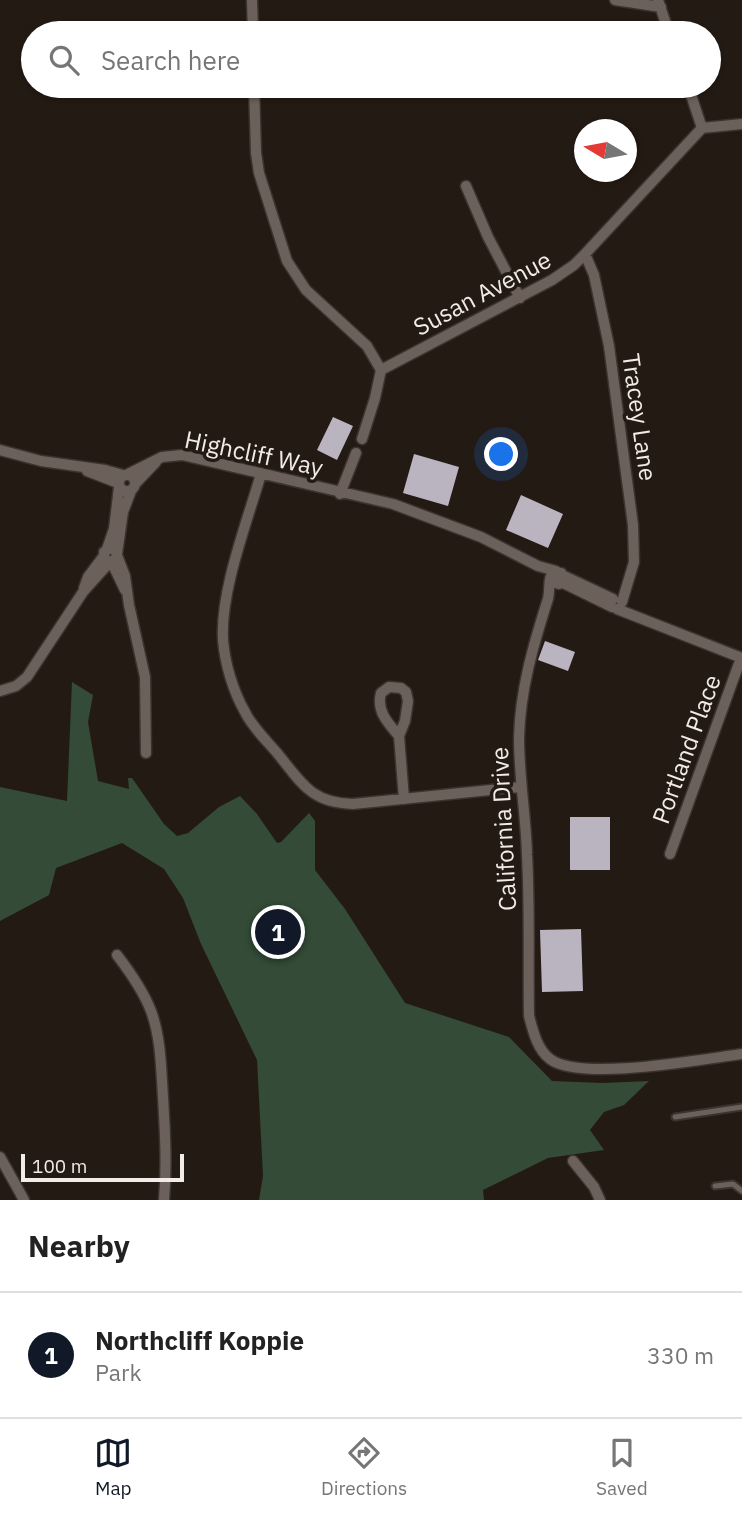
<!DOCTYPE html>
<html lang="en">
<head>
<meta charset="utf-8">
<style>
	:root { --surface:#fff; --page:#f2f2f2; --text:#222; --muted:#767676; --line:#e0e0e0; --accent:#111827 }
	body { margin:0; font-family:"IBM Plex Sans",sans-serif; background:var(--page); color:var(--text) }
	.compass { position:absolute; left:574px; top:119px; width:63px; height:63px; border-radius:50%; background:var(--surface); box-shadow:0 2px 5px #0004; rotate:280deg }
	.scale { position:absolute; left:21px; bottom:18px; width:163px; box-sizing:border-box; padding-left:7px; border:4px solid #f2ebe7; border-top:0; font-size:19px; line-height:24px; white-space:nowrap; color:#f2ebe7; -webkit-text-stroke:5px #241a14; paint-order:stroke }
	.you { position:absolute; left:502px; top:455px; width:24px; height:24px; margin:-18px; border:5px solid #fff; border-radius:50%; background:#1a73e8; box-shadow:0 0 0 10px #1a73e833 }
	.badge { display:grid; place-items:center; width:46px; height:46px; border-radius:50%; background:var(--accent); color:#fff; font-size:23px; font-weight:700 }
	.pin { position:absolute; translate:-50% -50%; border:4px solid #fff; box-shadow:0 2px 7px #0006 }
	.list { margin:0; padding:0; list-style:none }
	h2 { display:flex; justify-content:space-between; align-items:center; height:91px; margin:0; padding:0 28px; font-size:30px }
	h2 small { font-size:23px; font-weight:400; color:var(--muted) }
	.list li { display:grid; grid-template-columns:46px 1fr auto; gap:21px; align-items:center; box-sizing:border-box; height:126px; padding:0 28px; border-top:2px solid var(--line) }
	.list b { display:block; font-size:26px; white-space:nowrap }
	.list p { margin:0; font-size:23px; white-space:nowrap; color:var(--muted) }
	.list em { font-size:23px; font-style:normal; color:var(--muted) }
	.icon { flex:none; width:38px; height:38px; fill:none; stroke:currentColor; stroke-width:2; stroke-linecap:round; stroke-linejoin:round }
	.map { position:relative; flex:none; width:742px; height:1200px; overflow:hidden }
	.search { position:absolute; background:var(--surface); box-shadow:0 2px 5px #0004; left:21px; right:21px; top:21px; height:77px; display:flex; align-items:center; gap:18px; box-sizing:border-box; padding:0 24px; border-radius:38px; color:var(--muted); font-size:26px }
	.sheet { height:217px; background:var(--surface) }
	nav { display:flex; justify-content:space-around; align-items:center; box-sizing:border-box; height:98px; border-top:2px solid var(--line); background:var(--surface); font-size:19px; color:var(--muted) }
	nav a { display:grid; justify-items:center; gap:4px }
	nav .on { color:var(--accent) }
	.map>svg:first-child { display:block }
	.green { fill:#334b37 }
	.building { fill:#bab4c1 }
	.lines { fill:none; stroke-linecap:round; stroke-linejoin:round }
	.service-casing { stroke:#3b3330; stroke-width:9 }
	.minor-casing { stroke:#3b3330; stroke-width:13 }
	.service { stroke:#6c615a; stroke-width:5 }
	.minor { stroke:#6c615a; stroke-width:10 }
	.labels { text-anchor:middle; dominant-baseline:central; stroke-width:7; stroke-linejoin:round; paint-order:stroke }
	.street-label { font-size:24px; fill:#f2ebe7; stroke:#241a14 }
</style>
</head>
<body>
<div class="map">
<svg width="742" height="1200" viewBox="0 0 742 1200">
	<rect width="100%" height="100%" fill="#241a14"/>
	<!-- green -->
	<path class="green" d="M72,682L93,695L88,722L98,781L129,789L128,778H132L164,824L177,836L188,833L219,807L240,796L257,814L277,843L281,842L309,813L315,821V870L345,909L405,1003L509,1037L552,1081L603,1083L649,1081L624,1105L604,1112L590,1130L604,1150L548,1158L483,1190L484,1200H259L263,1176L257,1060L201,944L183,898L164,869L122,843L56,868L49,895L0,921V787L67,801Z"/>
	<!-- building -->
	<path class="building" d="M333,417L353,426L337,460L317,450Z
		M414,454L459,467L448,506L403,493Z
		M521,495L563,514L548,548L506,530Z
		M545,641L575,652L568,671L538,660Z
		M570,817H610V870H570Z
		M581,929L583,991L542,992L540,930Z"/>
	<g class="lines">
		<defs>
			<path id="service" d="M675,1117L742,1107
				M715,1186L733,1184L742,1191"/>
			<path id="minor" d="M252,0L253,33
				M615,0L661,7
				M658,0L669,33
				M254,86L256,153L259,173L287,261L306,290L367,346L381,370
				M688,86L702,128
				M466,186L488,237L520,298
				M585,254L594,275L609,346L633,525L634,562L622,602
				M381,370L552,280L574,265L585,254L702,128L742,124
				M362,439L375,398L381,370
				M0,450L41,461L105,470L123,475
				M87,471L118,483
				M128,474L162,457L182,455L393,504L481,537L538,566L556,571
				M261,474C247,522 220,592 223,640C225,664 233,691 245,712C252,727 267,741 278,754C302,784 312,803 353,804L520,787
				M119 483a8 8 0 1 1 16 0a8 8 0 1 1-16 0Z
				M135,484L156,462
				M340,494L356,453
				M107,549L114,529L119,487
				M117,554L123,512L131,491
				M117,558L109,563L105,561L104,552L111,548L115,550L125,576L129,605L145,677L146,753
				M112,563L125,590
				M562,575L613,599
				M551,581L559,584L562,580L561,573L553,572C547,579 551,593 547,602C533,646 520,691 519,738C519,778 526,816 527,855C530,909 528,963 529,1016C533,1031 537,1049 550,1059C580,1082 703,1059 742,1054
				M561,582L612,607
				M84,588L88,577L103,557
				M617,609L742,658
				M0,691L16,686L27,677L83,592L109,563
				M399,736C388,723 376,711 381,693L389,687L401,688L406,692L408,701L405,721L399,736L404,799
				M670,854L741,658
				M117,955C130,972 143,990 151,1011C161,1038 161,1068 163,1097C165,1132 167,1165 164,1200
				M0,1157L24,1200
				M573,1161L594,1187L600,1200"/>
		</defs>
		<!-- service casing -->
		<use href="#service" class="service-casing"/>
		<!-- minor casing -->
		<use href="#minor" class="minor-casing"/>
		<!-- service -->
		<use href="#service" class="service"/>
		<!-- minor -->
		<use href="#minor" class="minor"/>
	</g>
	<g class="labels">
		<!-- street labels -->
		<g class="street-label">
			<text transform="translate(482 293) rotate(-28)">Susan Avenue</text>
			<text transform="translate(640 417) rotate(82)">Tracey Lane</text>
			<text transform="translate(254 453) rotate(12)">Highcliff Way</text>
			<text transform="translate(686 749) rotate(-70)">Portland Place</text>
			<text transform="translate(503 829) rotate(-93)">California Drive</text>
		</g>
	</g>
</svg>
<svg class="compass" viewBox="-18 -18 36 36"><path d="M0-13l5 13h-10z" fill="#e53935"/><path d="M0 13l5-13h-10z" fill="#767676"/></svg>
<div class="scale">100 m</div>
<div class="you"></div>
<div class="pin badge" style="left:278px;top:932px">1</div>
<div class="search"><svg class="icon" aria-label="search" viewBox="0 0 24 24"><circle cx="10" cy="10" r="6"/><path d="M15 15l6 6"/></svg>Search here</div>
</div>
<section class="sheet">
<h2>Nearby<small></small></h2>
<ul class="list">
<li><span class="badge">1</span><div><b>Northcliff Koppie</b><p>Park</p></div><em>330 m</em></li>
</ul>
</section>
<nav>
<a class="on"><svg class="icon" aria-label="map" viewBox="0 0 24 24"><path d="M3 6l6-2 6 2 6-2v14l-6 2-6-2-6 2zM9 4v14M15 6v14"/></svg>Map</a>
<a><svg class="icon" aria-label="directions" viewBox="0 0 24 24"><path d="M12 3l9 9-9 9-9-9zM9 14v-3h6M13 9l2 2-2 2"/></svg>Directions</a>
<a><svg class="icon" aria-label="saved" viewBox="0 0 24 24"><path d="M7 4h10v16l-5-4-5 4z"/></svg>Saved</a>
</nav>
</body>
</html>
